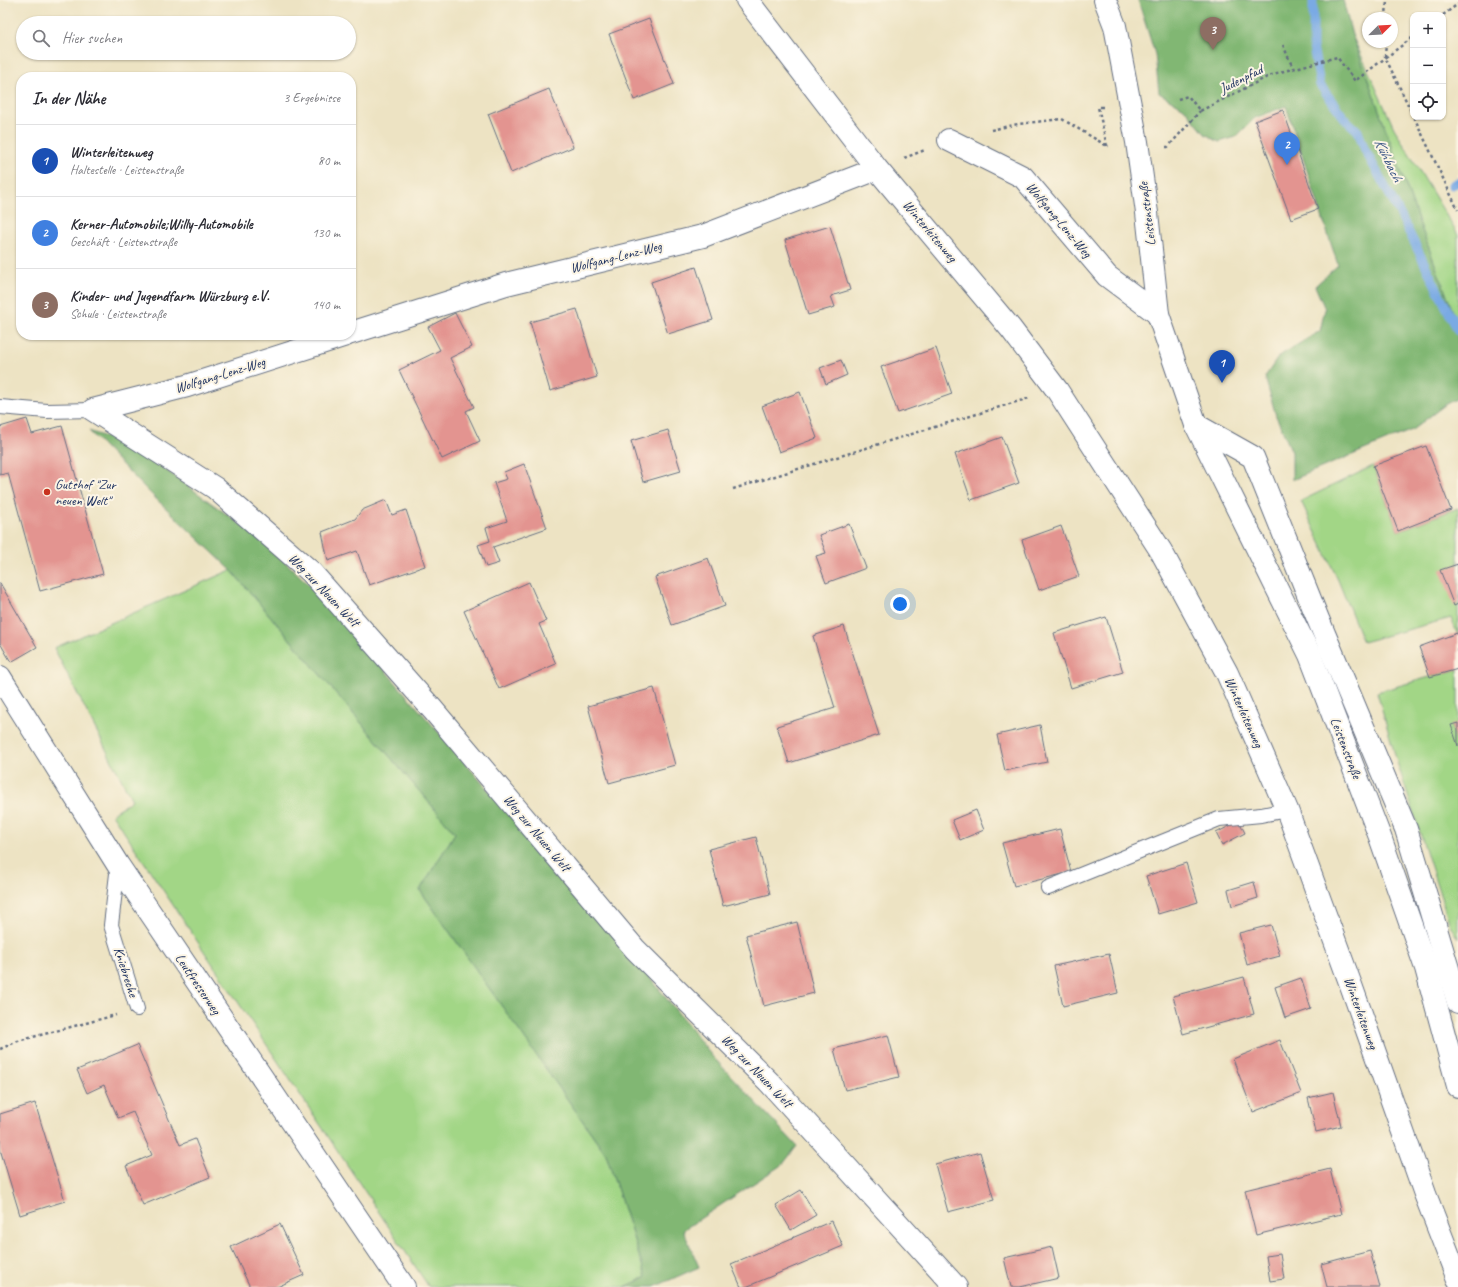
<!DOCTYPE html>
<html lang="de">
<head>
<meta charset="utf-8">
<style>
	:root { --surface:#fff; --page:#f2f2f3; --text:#2b2b33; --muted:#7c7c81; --line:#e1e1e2; --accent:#c8321e }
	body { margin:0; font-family:Caveat,sans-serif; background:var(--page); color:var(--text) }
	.controls { position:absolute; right:12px; top:12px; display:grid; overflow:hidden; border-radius:8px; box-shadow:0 1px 3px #0004 }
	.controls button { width:36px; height:36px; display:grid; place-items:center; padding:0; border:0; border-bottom:1px solid var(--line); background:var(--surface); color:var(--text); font:20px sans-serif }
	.compass { position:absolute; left:1362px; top:12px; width:36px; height:36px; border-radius:50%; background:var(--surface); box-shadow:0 1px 3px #0004; rotate:66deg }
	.you { position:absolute; left:900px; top:604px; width:14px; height:14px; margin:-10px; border:3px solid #fff; border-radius:50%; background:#1a73e8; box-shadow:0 0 0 6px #1a73e833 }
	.badge { display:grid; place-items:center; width:26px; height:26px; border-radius:50%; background:var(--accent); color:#fff; font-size:13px; font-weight:700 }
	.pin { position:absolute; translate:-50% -33px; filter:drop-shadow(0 1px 2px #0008) }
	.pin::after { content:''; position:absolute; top:21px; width:14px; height:12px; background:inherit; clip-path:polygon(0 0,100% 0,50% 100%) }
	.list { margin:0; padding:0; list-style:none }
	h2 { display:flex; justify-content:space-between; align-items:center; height:52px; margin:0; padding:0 16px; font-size:17px }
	h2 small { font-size:13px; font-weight:400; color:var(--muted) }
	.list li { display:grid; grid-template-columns:26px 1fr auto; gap:12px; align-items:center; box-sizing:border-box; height:72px; padding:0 16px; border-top:1px solid var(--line) }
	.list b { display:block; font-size:15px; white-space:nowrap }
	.list p { margin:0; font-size:13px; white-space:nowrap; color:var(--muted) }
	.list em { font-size:13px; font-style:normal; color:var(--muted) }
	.icon { flex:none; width:22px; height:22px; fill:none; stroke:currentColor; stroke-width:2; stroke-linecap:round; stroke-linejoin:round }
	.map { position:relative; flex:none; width:1458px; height:1287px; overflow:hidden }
	.search { position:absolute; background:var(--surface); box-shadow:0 1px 3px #0004; left:16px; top:16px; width:340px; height:44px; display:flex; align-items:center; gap:10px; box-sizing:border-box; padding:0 14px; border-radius:22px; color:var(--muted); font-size:15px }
	.panel { position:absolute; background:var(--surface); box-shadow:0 1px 3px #0004; left:16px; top:72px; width:340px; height:268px; border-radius:16px }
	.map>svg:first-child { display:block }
	.green { fill:#a2d686; stroke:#5e8272 }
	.forest { fill:#81b773; stroke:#4e7368 }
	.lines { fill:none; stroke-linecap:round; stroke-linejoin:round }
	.stream { stroke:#7aaae4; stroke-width:9 }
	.building { fill:#e39490 }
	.lane-casing { stroke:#646e81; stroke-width:16 }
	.street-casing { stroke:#646e81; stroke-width:24 }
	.secondary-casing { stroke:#646e81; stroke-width:24 }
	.path { stroke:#646e81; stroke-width:2.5; stroke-dasharray:3 3; stroke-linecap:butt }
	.lane { stroke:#fff; stroke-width:14 }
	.street { stroke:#fff; stroke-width:22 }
	.secondary { stroke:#fff; stroke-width:22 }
	.poi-dot { fill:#c8321e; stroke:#fcf5e5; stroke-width:1.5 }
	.labels { text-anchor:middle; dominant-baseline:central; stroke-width:4; stroke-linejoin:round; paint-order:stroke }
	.street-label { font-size:14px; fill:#1b2f5e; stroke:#fcf5e5 }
	.poi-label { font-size:14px; fill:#1b2f5e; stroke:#fcf5e5; text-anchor:start }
	.water-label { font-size:15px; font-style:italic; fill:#385486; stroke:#fcf5e5 }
</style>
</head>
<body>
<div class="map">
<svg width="1458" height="1287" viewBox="0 0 1458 1287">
	<rect width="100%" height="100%" fill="#fcf5e5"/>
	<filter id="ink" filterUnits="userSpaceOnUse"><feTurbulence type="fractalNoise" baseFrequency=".025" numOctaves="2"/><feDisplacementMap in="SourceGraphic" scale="8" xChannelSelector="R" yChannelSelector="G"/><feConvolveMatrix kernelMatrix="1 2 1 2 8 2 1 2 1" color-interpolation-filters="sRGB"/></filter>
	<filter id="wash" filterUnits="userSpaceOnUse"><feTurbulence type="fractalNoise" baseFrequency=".012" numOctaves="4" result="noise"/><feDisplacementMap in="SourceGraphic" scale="16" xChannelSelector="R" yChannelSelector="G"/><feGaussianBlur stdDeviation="0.9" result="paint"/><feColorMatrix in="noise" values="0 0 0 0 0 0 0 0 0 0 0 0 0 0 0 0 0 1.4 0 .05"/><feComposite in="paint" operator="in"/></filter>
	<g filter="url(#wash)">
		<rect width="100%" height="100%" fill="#ede3c3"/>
		<!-- green -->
		<path class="green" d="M1352,35L1394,128L1458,235V325L1419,222Z
			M1373,466L1398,531L1458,508V636L1451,618L1363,642L1338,580L1301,501Z
			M231,570L455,833L420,890L606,1154L646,1277L625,1287H429L112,814L132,800L54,648Z
			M1458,669V723L1451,726L1458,746V939L1450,925L1397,762L1377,692Z"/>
		<!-- forest -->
		<path class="forest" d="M1138,0H1343L1352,35L1419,222L1458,325V398L1446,404L1412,430L1292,480V452L1276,416L1265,377L1279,356L1320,331L1325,309L1315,286L1338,265L1286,106L1255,118L1236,137L1219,142L1205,134L1184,108L1159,93L1155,54Z
			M89,431L137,449L262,540L320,595L648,975L712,1056L797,1146L783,1164L683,1230L699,1267L654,1287H625L646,1277L606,1154L420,890L455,833L231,570L151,494Z"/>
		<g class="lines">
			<!-- stream -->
			<path class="stream" d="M1313,0V46L1320,85L1346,120L1358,131L1365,150L1398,210L1458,331
				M1452,185L1458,182"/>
		</g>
		<g id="blocks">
			<!-- building -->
			<path class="building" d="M649,19L674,84L634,100L609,34Z
				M549,89L573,147L511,173L488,114Z
				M1283,110L1318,209L1291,219L1255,121Z
				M830,226L850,290L831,296L835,307L808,315L785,240Z
				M696,267L713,320L668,334L651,282Z
				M577,309L597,377L550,391L530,322Z
				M455,313L472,347L450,358L474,407L466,411L480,441L442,459L399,370L440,350L428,327Z
				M936,348L952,394L898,413L881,367Z
				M841,360L847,375L826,384L820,368Z
				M800,392L817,438L779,452L762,406Z
				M27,419L32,434L62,426L103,574L40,591L8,473L0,475V427Z
				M668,430L681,471L643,482L631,441Z
				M1002,437L1019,483L971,500L955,454Z
				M1426,446L1451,510L1398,531L1373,466Z
				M524,464L547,528L493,547L499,563L486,567L478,545L490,541L486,528L507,521L494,483L507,479L504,472Z
				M386,500L392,515L406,510L425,566L369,585L357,551L328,561L322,532L355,519L362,510Z
				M849,524L866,568L826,583L816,556L826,553L819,535Z
				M1061,526L1079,576L1039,590L1022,540Z
				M708,558L725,606L672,625L655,577Z
				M1458,564V604L1454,606L1440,570Z
				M529,582L546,621L539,624L556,664L499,689L464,611Z
				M0,583L37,647L11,662L0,643Z
				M1106,617L1123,672L1071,688L1054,633Z
				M844,626L879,735L789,763L777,726L835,708L813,636Z
				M1457,633L1458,636V669L1430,677L1419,647Z
				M654,688L675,765L609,783L588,706Z
				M1458,723V746L1451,725Z
				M1040,725L1047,762L1005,771L997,735Z
				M976,810L984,830L960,840L952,820Z
				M1239,821L1245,833L1222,845L1216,833Z
				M1060,829L1071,872L1014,886L1002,843Z
				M756,837L770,894L723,906L709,849Z
				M1186,863L1198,902L1158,914L1146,876Z
				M1254,882L1258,898L1232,906L1228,890Z
				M797,922L814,993L764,1006L746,935Z
				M1271,925L1280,956L1247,965L1239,933Z
				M1109,954L1118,993L1063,1006L1054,966Z
				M1244,977L1254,1014L1183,1034L1173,996Z
				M1301,978L1311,1009L1285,1018L1275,987Z
				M888,1035L899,1077L845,1090L834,1049Z
				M1280,1040L1301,1093L1253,1112L1233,1059Z
				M137,1045L180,1145L195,1139L210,1177L143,1205L126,1166L152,1155L133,1112L118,1118L104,1085L87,1093L77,1070Z
				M1333,1092L1341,1126L1316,1132L1308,1098Z
				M35,1103L65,1201L20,1215L0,1149V1114Z
				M980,1152L994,1200L948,1212L935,1164Z
				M1330,1169L1341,1214L1256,1235L1245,1190Z
				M801,1190L816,1215L791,1230L776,1205Z
				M832,1221L843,1246L746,1287H741L731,1264Z
				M280,1224L304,1275L277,1287H250L231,1247Z
				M1052,1247L1059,1278L1020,1287H1011L1004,1258Z
				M1370,1251L1380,1287H1327L1321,1264Z
				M1280,1254L1284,1279L1270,1281L1266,1256Z"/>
		</g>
	</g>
	<g filter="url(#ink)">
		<use href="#blocks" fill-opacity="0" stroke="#646e81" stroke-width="1"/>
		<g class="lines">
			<defs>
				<path id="lane" d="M0,407L47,411L93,410
					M118,865L111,925L137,1009
					M1048,888L1219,819L1261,815L1287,810"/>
				<path id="street" d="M747,0L877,169L1011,329L1057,390L1161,551L1227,673L1287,810L1352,988L1425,1194L1458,1279
					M949,140L1023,177L1107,276L1158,314
					M351,333L506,284L703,236L877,169
					M93,410L215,488L311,572L433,710L635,949L769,1082L956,1287
					M93,410L187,386L346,335
					M1196,425L1253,457L1318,619L1406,829L1458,1002
					M0,677L118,865L404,1287"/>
				<path id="secondary" d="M1105,0L1115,26L1137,142L1147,213L1158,314L1196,425L1310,655L1380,837L1426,968L1458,1086"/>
			</defs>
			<!-- lane casing -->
			<use href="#lane" class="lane-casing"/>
			<!-- street casing -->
			<use href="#street" class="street-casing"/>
			<!-- secondary casing -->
			<use href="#secondary" class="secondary-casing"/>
			<!-- path -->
			<path class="path" d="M1443,15L1458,4
				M1386,18L1387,0
				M1386,42L1385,57L1413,115
				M1283,45L1293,68
				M1178,99L1188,96L1200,111L1273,74L1337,57L1355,81L1413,37
				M1103,107H1098L1107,146
				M1414,117L1458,210
				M991,130L1018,124L1062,119L1107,146H1109
				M1166,147H1168L1200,111
				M904,158L925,150
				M733,489L1029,398
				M0,1049L18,1041L116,1015"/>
			<!-- lane -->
			<use href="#lane" class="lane"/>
			<!-- street -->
			<use href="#street" class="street"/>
			<!-- secondary -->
			<use href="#secondary" class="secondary"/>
		</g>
	</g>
	<!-- markers -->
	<circle class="poi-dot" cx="47" cy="492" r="4"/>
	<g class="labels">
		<!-- street labels -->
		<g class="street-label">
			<text transform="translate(1241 79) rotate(-27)">Judenpfad</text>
			<text transform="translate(1147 214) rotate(-97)">Leistenstraße</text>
			<text transform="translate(1059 220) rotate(50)">Wolfgang-Lenz-Weg</text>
			<text transform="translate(930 231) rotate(50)">Winterleitenweg</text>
			<text transform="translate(616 257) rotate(-14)">Wolfgang-Lenz-Weg</text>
			<text transform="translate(220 375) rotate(-17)">Wolfgang-Lenz-Weg</text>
			<text transform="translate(324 590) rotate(46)">Weg zur Neuen Welt</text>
			<text transform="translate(1244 712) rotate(66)">Winterleitenweg</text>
			<text transform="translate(1346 748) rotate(69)">Leistenstraße</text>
			<text transform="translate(537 833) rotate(50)">Weg zur Neuen Welt</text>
			<text transform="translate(126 972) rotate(72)">Kniebreche</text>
			<text transform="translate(198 984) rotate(56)">Leutfresserweg</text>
			<text transform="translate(1361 1013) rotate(70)">Winterleitenweg</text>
			<text transform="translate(757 1071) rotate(46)">Weg zur Neuen Welt</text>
		</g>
		<!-- poi labels -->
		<g class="poi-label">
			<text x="55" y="484">Gutshof "Zur<tspan x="55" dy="16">neuen Welt"</tspan></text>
		</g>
		<!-- water labels -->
		<g class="water-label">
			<text transform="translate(1388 160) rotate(64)">Kühbach</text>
		</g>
	</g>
</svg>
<div class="controls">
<button>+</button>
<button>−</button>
<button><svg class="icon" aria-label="locate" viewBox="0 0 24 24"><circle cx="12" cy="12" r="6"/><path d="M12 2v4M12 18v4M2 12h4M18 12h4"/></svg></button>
</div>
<svg class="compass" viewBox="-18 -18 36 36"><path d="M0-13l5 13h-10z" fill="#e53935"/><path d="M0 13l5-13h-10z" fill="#7c7c81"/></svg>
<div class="you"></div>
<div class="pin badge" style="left:1222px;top:383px;background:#1a4fb4">1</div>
<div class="pin badge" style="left:1287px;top:165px;background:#3f7fe0">2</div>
<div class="pin badge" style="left:1213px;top:50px;background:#8d6e63">3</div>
<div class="search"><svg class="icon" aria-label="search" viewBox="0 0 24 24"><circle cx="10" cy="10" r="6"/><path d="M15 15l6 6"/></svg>Hier suchen</div>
<section class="panel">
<h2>In der Nähe<small>3 Ergebnisse</small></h2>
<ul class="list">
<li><span class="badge" style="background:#1a4fb4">1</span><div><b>Winterleitenweg</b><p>Haltestelle · Leistenstraße</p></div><em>80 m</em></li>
<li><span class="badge" style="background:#3f7fe0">2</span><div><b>Kerner-Automobile;Willy-Automobile</b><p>Geschäft · Leistenstraße</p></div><em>130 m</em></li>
<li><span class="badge" style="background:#8d6e63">3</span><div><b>Kinder- und Jugendfarm Würzburg e.V.</b><p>Schule · Leistenstraße</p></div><em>140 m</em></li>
</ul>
</section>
</div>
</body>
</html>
